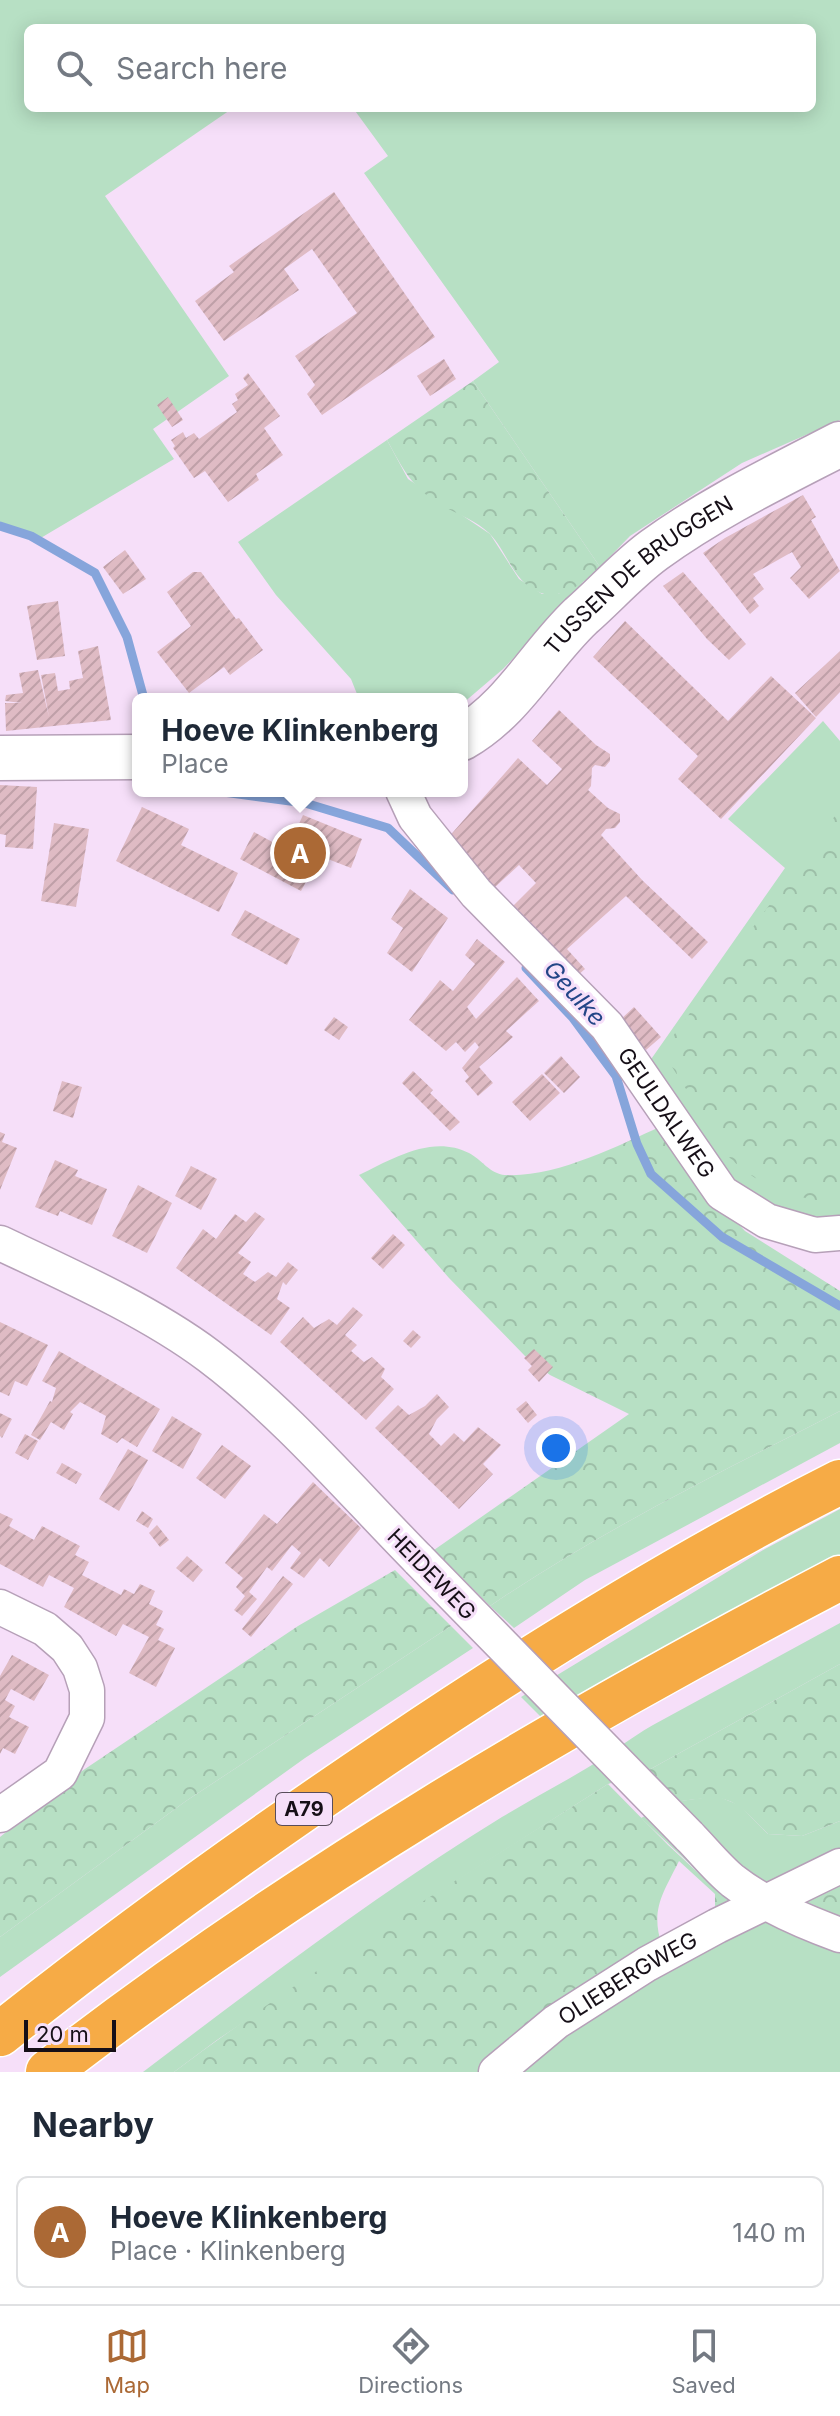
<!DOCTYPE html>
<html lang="en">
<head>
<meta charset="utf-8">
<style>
	:root { --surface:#fff; --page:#f6f6f7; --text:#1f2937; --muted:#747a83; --line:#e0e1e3; --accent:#ab6935 }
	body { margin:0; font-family:Inter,sans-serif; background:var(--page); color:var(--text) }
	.scale { position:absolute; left:24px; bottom:20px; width:92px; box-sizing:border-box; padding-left:8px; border:4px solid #160f17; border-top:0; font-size:22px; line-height:28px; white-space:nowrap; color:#160f17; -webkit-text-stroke:6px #f6dff9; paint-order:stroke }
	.you { position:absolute; left:556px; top:1448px; width:28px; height:28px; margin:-20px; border:6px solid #fff; border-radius:50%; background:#1a73e8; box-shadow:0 0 0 12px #1a73e833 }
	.badge { display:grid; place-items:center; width:52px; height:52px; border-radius:50%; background:var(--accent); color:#fff; font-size:26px; font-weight:700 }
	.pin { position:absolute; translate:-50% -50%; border:4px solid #fff; box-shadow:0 2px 8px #0006 }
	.popup { position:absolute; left:132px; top:693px; width:336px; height:104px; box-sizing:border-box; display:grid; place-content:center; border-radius:12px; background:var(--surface); filter:drop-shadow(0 2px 6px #0005); font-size:26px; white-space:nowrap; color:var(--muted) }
	.popup b { font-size:30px; color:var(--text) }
	.popup::after { content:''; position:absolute; left:50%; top:100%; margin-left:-16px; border:16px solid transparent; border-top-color:var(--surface) }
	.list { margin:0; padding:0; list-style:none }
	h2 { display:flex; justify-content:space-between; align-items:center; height:104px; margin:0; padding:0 32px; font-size:34px }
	h2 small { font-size:26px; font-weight:400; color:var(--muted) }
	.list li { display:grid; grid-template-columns:52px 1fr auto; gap:24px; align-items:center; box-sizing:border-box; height:112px; margin:0 16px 16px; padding:0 16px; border:2px solid var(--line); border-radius:12px }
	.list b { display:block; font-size:30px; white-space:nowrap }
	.list p { margin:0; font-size:26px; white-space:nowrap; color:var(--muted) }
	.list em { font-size:26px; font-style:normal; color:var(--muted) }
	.icon { flex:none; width:44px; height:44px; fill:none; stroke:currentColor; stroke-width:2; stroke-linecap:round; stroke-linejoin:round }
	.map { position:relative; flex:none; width:840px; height:2072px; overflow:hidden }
	.search { position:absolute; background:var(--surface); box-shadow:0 4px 20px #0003; left:24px; right:24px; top:24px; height:88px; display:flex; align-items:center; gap:20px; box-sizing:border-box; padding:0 28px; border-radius:12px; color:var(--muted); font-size:30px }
	.sheet { height:232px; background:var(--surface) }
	nav { display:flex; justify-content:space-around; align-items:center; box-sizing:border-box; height:112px; border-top:2px solid var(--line); background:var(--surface); font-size:22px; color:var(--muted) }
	nav a { display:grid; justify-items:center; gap:4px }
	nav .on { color:var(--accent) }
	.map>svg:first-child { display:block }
	.grass { fill:#b7e0c4 }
	.forest { fill:url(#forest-crowns); fill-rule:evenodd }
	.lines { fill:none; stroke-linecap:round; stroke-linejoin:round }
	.stream { stroke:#86a5db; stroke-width:9 }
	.building { fill:url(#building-hatch) }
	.minor-casing { stroke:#b6a0b8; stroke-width:37 }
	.tertiary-casing { stroke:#b6a0b8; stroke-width:47 }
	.motorway-casing { stroke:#fff; stroke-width:47 }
	.minor { stroke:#fff; stroke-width:34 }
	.tertiary { stroke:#fff; stroke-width:44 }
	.motorway { stroke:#f6ab46; stroke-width:44 }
	.minor-bridge-casing { stroke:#b6a0b8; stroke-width:37; stroke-linecap:butt }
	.minor-bridge { stroke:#fff; stroke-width:34 }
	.labels { text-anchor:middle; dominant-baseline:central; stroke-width:6; stroke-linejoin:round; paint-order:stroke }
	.shield { fill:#f6dff9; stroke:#594d5b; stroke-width:2 }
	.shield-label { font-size:20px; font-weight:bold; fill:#160f17 }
	.street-label { font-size:22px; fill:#160f17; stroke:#f6dff9 }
	.water-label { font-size:24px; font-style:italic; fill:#234687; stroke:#f6dff9 }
</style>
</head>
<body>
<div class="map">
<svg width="840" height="2072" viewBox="0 0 840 2072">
	<defs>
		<pattern id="forest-crowns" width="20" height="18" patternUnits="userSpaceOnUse" patternTransform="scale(2)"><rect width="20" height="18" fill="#b7e0c4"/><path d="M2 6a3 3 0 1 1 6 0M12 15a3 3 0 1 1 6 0" fill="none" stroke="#9dbfa8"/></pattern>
		<pattern id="building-hatch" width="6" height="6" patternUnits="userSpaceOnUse" patternTransform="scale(2)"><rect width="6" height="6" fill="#dfbbc4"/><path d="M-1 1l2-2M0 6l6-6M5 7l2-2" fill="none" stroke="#bfa0a8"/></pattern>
	</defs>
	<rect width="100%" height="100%" fill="#f6dff9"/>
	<!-- grass -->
	<path class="grass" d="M0,0H840V420L742,463L630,536L600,567L473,381L499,362L364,173L388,156L353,108H812V28H28V108H233L105,196L229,376L153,429L174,459L34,542L20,532L0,522Z
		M387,440L408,479L490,534L519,579L542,594H558L588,580L503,669L462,704V699H359L351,679L276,595L238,542Z
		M823,721L840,741V1229L743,1199L647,1065L785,868L728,819Z
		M840,1411V1443L585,1580L514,1628L490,1606C600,1531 721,1472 840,1411Z
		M840,1509V1559L542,1718L521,1697L765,1549Z
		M840,1623V1664L647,1771L608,1784L403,1915L217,2040L174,2072H143C260,1983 377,1894 502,1817C530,1800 559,1785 587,1768C609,1755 630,1738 653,1725Z
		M451,1626L473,1648L305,1758L0,1977V1937L186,1801Z
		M717,1796L739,1805L768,1834L802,1836L840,1821V2072H498L731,1903L641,1818L673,1802Z"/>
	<!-- forest -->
	<path class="forest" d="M473,381L600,567C587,581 561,601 541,593C513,583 508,552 489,533C475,520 457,514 441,505C411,487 403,469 387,440Z
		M840,809V1202C800,1201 758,1187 729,1157L662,1051Z
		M662,1126L705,1188L745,1231L840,1291V1411C721,1472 600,1531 490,1606L434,1550L629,1414L550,1375L525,1356L449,1278L359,1175C392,1159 432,1134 469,1153C481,1159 490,1174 505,1175C555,1178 617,1146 662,1126Z
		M395,1570L451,1626L186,1801L0,1937V1837L79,1773L298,1626Z
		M840,1664V1821L802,1836L768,1834C728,1793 729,1795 673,1802L647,1771Z
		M608,1784L668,1845L731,1903L498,2072H174C313,1968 462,1877 608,1784ZM679,1861L715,1894V1907L710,1917L662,1946C650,1909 663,1894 679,1861Z
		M840,1877V1921L818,1911L814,1901L830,1881Z"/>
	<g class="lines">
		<!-- stream -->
		<path class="stream" d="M0,526L31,536L95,573L127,637L144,699
			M216,791L305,803L388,828L453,890
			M526,968L573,1018L616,1076L637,1144L651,1174L722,1237L840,1306"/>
	</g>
	<!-- building -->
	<path class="building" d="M334,192L435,337L322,415L307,394L315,385L295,356L357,313L312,249L284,269L299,290L224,341L195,301L234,272L229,266Z
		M444,359L456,379L430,396L417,376Z
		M248,373L280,416L264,428L283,455L256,474L259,480L228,502L205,471L194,478L173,448L175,446L171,440L183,432L186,438L194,433L199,439L237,412L232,404L238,400L235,394L248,385L243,378Z
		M168,397L183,420L172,427L157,405Z
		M803,495L816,517L811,520L840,571L809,599L790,578L801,567L792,552L753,574L764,589L753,598L759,606L750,614L703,553L725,538Z
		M125,550L146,579L123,594L103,567Z
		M193,572H201L236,619L239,618L263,650L230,675L224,667L189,693L157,652L191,626L167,592Z
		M683,572L746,644L729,660L707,639L663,586Z
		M58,601L65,656L37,660L27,606Z
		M625,621L728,721L771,676L816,718L721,819L678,779L698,756L593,657Z
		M98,646L111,720L6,731L5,703H22L5,701L6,695L23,693L19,673L38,670L49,717L41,675L55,673L58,691L70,689L69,681L83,678L78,651Z
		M840,651V692L816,717L795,693Z
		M559,710L596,745L610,754V761L605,767L595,765L592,768L591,786L588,790L608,808L620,814V822L615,828L606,829L601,835L643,881L708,942L692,959L626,896L567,949L585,969L577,976L511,908L536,883L519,865L493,889L447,839L518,758L547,785L562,769L532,741Z
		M0,785L37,787L33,849L5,847L6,835L0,834Z
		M142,807L189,829L181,845L238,873L219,912L116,861Z
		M303,815L362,839L351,868L320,856L301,891L240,859L254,832L287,850Z
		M54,823L89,829L76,907L41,901Z
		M410,889L448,918L412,972L387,953L403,928L391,919Z
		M245,910L300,939L287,965L231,935Z
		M477,939L505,962L467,1007L476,1019L517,977L539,1001L506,1031L513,1037L479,1067L493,1083L478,1096L465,1081L469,1077L462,1068L479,1047L475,1042L465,1052L456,1042L446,1051L409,1020L440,980L453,991L475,964L465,955Z
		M634,1007L661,1037L646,1050L620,1020Z
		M334,1017L348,1027L339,1040L324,1030Z
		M561,1056L580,1077L564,1093L544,1073Z
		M413,1071L433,1090L430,1093L460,1122L450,1131L402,1083Z
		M542,1074L560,1093L530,1121L512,1102Z
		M62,1081L82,1087L73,1118L53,1111Z
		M0,1132L5,1134L2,1142L17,1148L0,1190Z
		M55,1160L78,1170L75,1176L107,1189L92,1225L60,1211L58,1216L35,1207Z
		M191,1166L217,1179L201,1210L175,1196Z
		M138,1185L172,1203L147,1253L112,1236Z
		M255,1212L265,1219L238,1253L251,1262L243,1274L255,1282L268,1272L276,1277L288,1262L298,1270L286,1285L283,1282L277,1299L290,1308L271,1335L176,1268L203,1229L216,1239L235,1214L246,1222Z
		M393,1234L405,1245L383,1269L371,1258Z
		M353,1307L363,1315L345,1335L357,1345L351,1351L364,1362L372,1357L385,1369L381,1377L394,1389L366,1420L280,1342L303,1317L314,1328L329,1319L337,1325Z
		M0,1322L48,1345L27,1386L15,1381L9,1396L0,1392Z
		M413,1330L421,1337L411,1348L403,1341Z
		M534,1349L553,1367L539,1382L528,1370L532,1366L524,1358Z
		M59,1351L160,1409L137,1447L122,1438L117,1443L101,1434L106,1416L80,1402L70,1412L73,1414L64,1430L51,1422L40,1440L31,1435L50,1401L52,1402L56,1388L42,1381Z
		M437,1394L449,1407L437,1419L429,1434L441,1446L454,1433L464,1442L478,1427L501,1445L483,1464L493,1474L459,1509L375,1428L398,1405L409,1415L425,1406Z
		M526,1401L537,1415L528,1423L516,1409Z
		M0,1413L12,1419L2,1438L0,1436Z
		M172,1416L202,1434L183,1469L152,1451Z
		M25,1434L38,1441L28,1460L15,1453Z
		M222,1445L251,1466L225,1499L196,1478Z
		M128,1449L148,1460L119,1511L99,1499Z
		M62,1463L82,1474L76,1484L56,1473Z
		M313,1482L361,1528L329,1567L320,1558L304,1578L290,1568L301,1553L292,1545L272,1571L267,1567L249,1592L257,1599L242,1616L234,1610L245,1596L236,1587L243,1578L225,1563L264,1514L277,1524Z
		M142,1511L153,1519L148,1528L136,1521Z
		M0,1513L13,1519L9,1526L34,1540L42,1526L80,1546L75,1555L89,1562L82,1575L121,1595L124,1589L134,1594L140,1584L155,1591L149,1604L163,1611L156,1625L164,1629L158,1640L175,1648L156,1687L129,1673L149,1637L123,1624L116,1636L64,1607L74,1588L49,1575L43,1587L0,1564Z
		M157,1525L169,1540L160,1547L149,1533Z
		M187,1556L203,1570L193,1582L176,1568Z
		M283,1576L293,1584L251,1637L242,1629Z
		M12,1655L49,1675L34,1701L11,1689L5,1700L15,1706L9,1717L29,1727L15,1754L3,1748L0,1754V1676Z"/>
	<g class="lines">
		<defs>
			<g id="minor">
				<path id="s1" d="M403,791L415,817L476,893L607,1026L722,1193L767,1221L815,1235L840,1233"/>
				<path d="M0,1243C68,1275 149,1311 209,1356C286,1414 351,1491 419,1560"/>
				<path d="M0,1607L45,1629L67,1648L80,1668L87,1690V1718L60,1773L0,1815"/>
				<path d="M689,1836C703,1850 717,1868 733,1881C764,1905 804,1922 840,1935"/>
				<path id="s2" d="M496,2072L556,2022L647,1964L717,1926L840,1866"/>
			</g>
			<g id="tertiary">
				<path id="s3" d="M462,738C513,709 539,656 581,616C605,595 628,569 654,550C712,508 776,477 840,444"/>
				<path d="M0,758L138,757"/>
			</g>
			<path id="motorway" d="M0,2034C127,1933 258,1839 392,1749C536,1652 685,1560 840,1482
				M48,2072C293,1882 566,1721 840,1578"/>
		</defs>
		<!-- minor casing -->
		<use href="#minor" class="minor-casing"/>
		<!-- tertiary casing -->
		<use href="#tertiary" class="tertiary-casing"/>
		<!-- motorway casing -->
		<use href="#motorway" class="motorway-casing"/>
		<!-- minor -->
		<use href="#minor" class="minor"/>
		<!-- tertiary -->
		<use href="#tertiary" class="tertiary"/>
		<!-- motorway -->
		<use href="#motorway" class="motorway"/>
		<defs>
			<path id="minor-bridge" d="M419,1560L689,1836"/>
		</defs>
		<!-- minor-bridge casing -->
		<use href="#minor-bridge" class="minor-bridge-casing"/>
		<!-- minor-bridge -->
		<use href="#minor-bridge" class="minor-bridge"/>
	</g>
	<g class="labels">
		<!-- shield labels -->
		<rect class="shield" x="276" y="1793" width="56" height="32" rx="6"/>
		<g class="shield-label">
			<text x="304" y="1809">A79</text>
		</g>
		<!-- street labels -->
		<g class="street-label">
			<text stroke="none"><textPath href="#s3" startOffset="242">TUSSEN DE BRUGGEN</textPath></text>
			<text stroke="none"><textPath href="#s1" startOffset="418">GEULDALWEG</textPath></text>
			<text transform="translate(432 1574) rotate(46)">HEIDEWEG</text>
			<text stroke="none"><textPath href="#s2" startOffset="162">OLIEBERGWEG</textPath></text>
		</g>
		<!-- water labels -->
		<g class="water-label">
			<text transform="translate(575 993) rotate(48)">Geulke</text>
		</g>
	</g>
</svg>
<div class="scale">20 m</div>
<div class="you"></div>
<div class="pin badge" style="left:300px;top:853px">A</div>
<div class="popup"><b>Hoeve Klinkenberg</b>Place</div>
<div class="search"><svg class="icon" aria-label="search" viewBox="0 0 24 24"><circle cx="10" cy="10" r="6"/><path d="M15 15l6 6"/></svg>Search here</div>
</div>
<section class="sheet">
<h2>Nearby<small></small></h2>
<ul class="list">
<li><span class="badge">A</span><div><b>Hoeve Klinkenberg</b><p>Place · Klinkenberg</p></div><em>140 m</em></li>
</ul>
</section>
<nav>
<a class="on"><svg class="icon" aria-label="map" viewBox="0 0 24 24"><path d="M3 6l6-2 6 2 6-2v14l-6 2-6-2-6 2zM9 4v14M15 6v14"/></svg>Map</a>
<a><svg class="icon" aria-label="directions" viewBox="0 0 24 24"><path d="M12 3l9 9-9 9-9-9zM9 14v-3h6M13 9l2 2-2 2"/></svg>Directions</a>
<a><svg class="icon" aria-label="saved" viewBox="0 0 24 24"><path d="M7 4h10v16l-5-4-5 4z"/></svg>Saved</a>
</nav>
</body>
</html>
